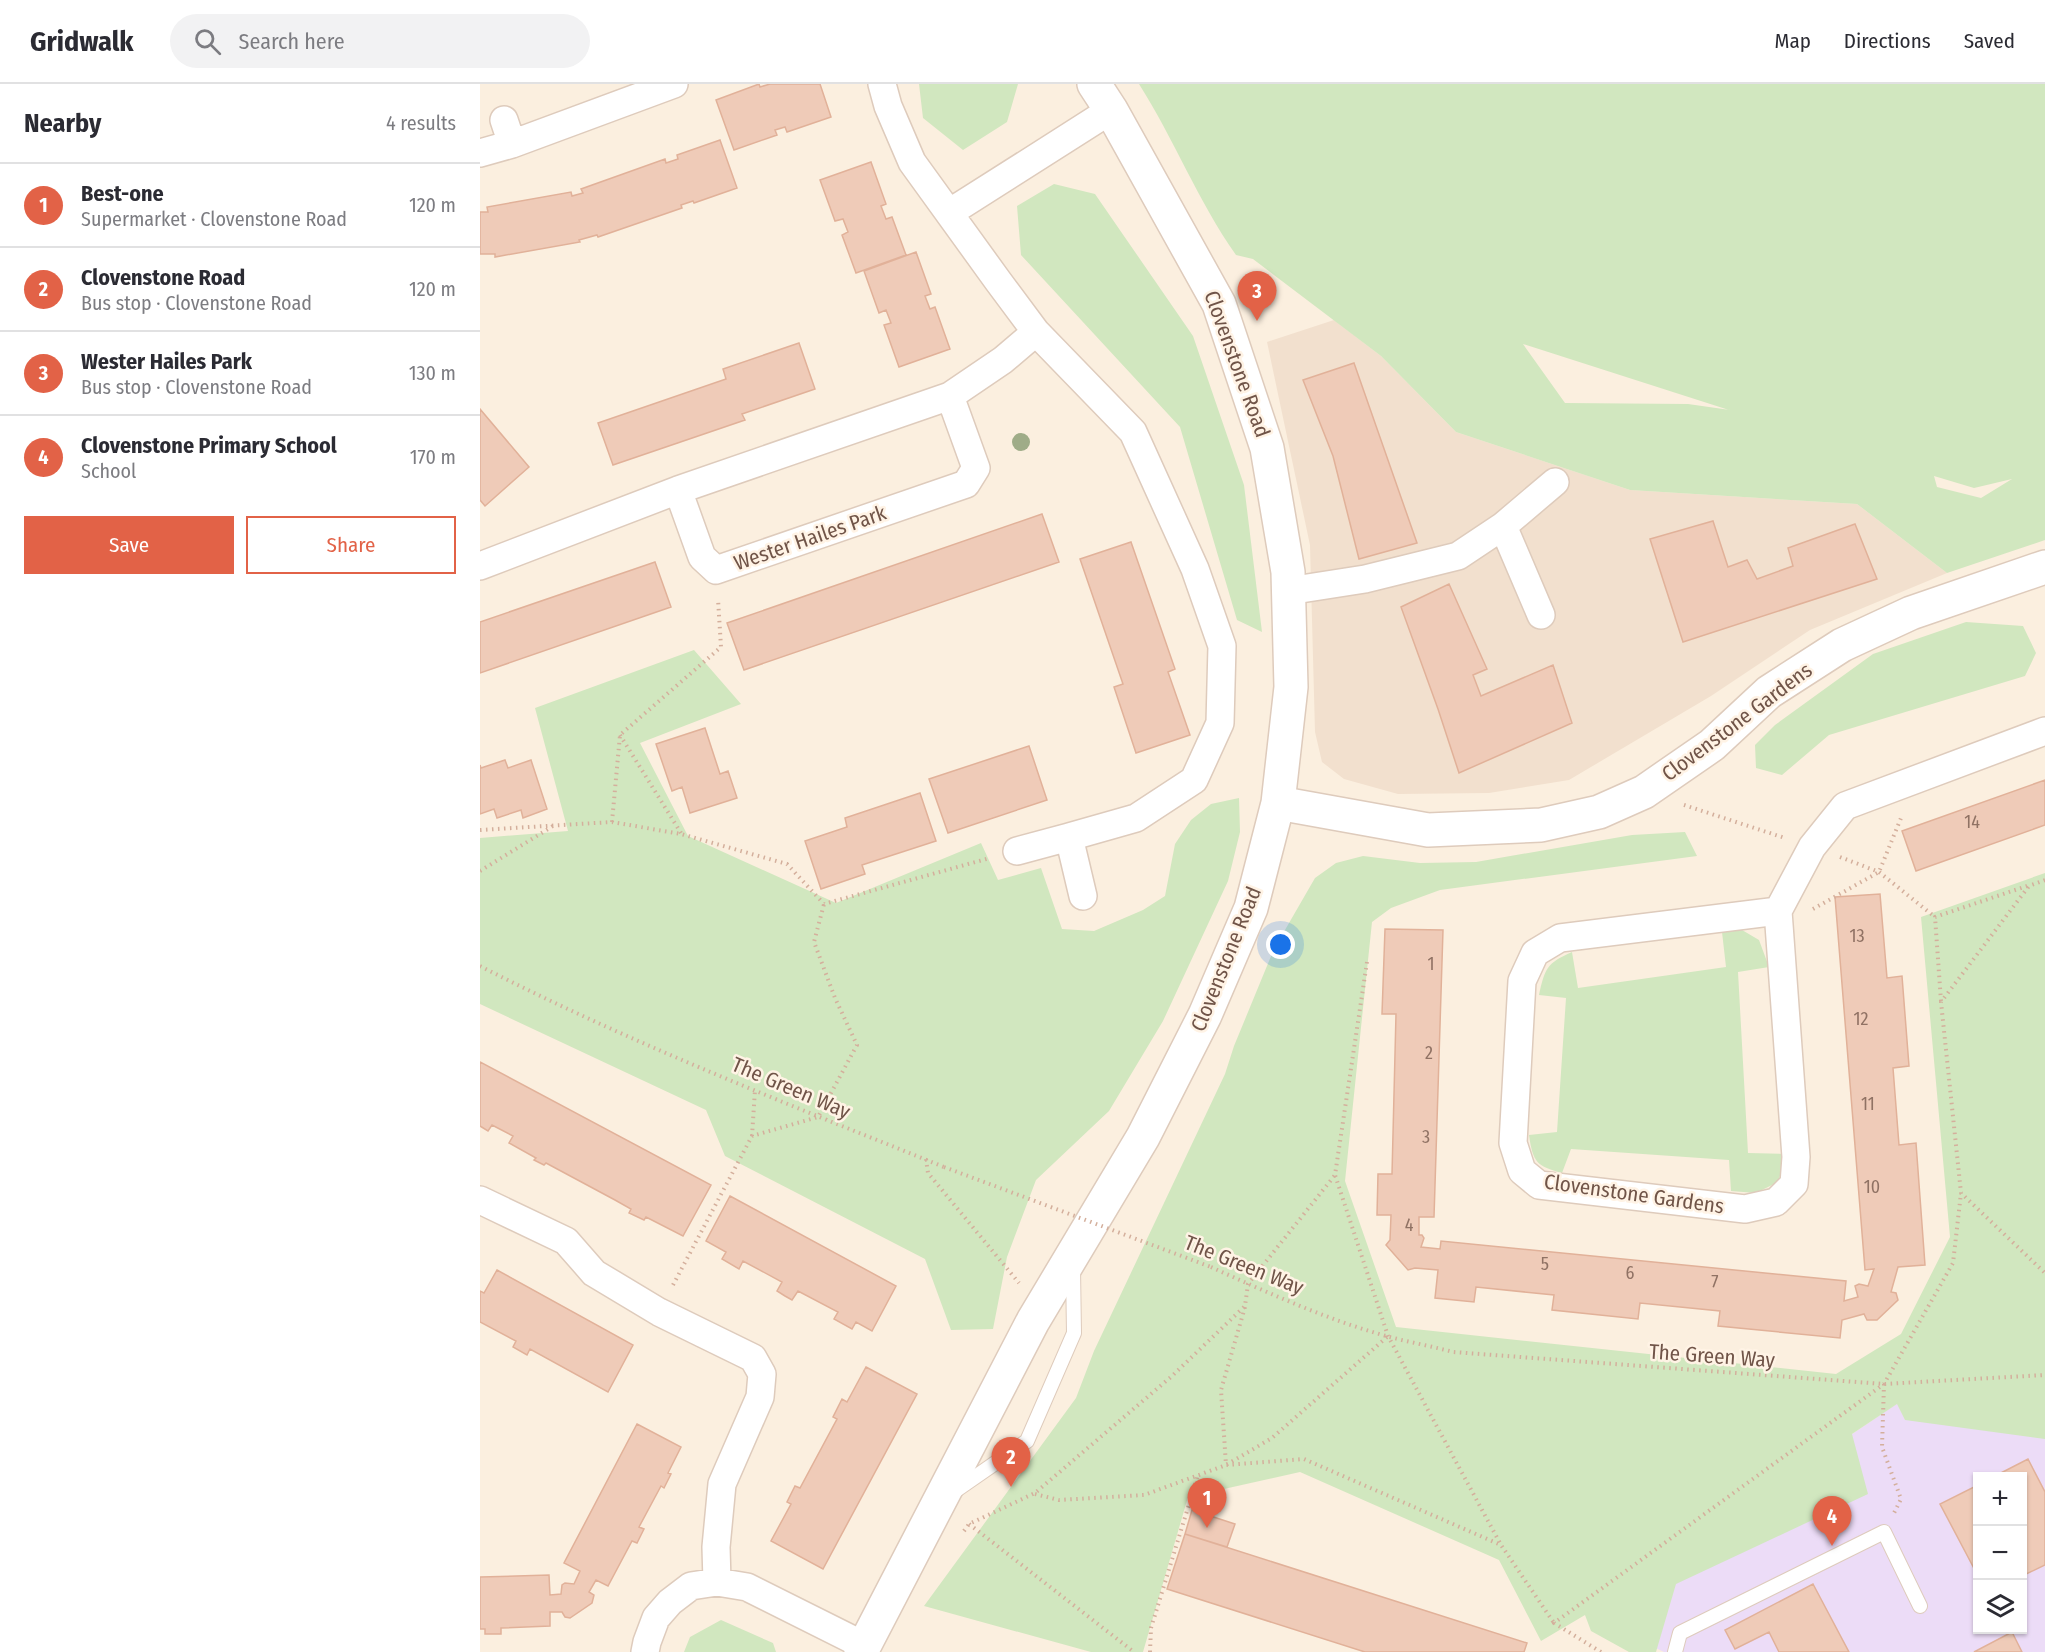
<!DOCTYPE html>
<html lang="en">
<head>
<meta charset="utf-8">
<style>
	:root { --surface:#fff; --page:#f2f2f3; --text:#2b2b33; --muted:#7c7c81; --line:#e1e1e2; --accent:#e26247 }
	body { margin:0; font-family:"Fira Sans Condensed",sans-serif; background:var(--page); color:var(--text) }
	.controls { position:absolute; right:18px; bottom:18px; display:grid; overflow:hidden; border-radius:0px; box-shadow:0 2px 4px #0004 }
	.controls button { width:54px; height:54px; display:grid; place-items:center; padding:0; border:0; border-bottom:2px solid var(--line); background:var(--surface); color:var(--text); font:30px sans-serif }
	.you { position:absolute; left:801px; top:861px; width:21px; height:21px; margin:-15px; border:4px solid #fff; border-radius:50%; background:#1a73e8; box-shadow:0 0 0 9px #1a73e833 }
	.badge { display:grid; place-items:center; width:39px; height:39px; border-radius:50%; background:var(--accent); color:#fff; font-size:20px; font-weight:700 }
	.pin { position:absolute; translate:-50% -50px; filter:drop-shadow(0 2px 3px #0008) }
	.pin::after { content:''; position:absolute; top:32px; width:21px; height:18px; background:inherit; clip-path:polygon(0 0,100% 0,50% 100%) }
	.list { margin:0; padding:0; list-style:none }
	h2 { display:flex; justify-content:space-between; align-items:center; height:78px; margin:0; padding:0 24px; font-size:26px }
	h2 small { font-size:20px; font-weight:400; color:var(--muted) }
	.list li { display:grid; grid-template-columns:39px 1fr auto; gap:18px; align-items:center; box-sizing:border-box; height:84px; padding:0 24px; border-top:2px solid var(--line) }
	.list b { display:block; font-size:22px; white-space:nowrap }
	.list p { margin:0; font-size:20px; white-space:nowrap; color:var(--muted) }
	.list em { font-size:20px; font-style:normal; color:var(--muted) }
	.actions { display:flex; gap:12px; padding:18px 24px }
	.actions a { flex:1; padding:14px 0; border:2px solid var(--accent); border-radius:0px; text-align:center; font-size:21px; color:var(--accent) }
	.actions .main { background:var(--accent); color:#fff }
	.icon { flex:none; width:33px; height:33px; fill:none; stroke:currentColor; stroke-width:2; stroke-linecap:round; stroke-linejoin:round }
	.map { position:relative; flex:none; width:1565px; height:1568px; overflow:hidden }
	header { display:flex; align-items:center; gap:36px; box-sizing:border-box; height:84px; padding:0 30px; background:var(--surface); border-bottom:2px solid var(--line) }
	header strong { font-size:28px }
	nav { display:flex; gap:33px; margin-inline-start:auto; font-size:21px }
	.search { width:420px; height:54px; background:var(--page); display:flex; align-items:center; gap:15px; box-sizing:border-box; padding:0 21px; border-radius:33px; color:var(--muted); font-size:22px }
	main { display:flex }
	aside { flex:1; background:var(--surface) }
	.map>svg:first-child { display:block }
	.residential { fill:#f2e0ce }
	.education { fill:#ecdcf7; fill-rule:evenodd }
	.green { fill:#d1e7bf; fill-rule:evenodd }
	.building { fill:#efcbb8; stroke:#e1b199; stroke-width:1.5 }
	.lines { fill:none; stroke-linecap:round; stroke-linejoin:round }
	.service-casing { stroke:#decbbc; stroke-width:16 }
	.minor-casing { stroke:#decbbc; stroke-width:30 }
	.tertiary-casing { stroke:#decbbc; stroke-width:36 }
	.path { stroke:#d4af9c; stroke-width:4; stroke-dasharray:1.5 4.5; stroke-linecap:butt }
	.service { stroke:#fff; stroke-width:14 }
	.minor { stroke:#fff; stroke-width:27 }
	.tertiary { stroke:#fff; stroke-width:33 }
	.path-bridge { stroke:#d4af9c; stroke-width:4; stroke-dasharray:1.5 4.5; stroke-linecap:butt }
	.tree { fill:#9fac88 }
	.labels { text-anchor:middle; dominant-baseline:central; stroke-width:5; stroke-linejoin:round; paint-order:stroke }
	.number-label { font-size:18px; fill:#907264 }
	.street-label { font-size:21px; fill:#705448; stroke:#fff3e5 }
</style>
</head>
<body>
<header>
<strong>Gridwalk</strong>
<div class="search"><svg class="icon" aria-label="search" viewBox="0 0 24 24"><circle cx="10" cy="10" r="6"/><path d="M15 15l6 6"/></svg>Search here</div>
<nav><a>Map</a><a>Directions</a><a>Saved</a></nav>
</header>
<main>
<aside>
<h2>Nearby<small>4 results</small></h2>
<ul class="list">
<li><span class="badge">1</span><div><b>Best-one</b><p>Supermarket · Clovenstone Road</p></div><em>120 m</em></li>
<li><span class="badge">2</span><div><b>Clovenstone Road</b><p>Bus stop · Clovenstone Road</p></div><em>120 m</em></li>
<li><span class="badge">3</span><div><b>Wester Hailes Park</b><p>Bus stop · Clovenstone Road</p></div><em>130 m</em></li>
<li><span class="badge">4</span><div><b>Clovenstone Primary School</b><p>School</p></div><em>170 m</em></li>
</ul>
<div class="actions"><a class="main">Save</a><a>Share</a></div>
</aside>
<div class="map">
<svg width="1565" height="1568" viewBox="0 0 1565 1568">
	<rect width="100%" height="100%" fill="#fbefdf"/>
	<!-- residential -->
	<path class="residential" d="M854,236L901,272L976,348L1150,406L1377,420L1467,489L1330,546L1231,612L1089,696L1009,709L918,710L864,695L842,678L835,648L830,461L787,258Z"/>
	<!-- education -->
	<path class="education" d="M1565,1312V1568H1184L1105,1531L1418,1319ZM1498,1392H1542V1546H1498Z"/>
	<!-- green -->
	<path class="green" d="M439,0H538L527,38L483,66L443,34Z
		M659,0H1565V456L1467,489L1377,420L1150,406L976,348L901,272L773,175L756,171C718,117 694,55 659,0ZM1043,260L1249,326H1250L1208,320L1085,319ZM1454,392L1494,404L1532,395L1501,414L1457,403Z
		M574,100L615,110L713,252L764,401L782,548L757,536L700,343L541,171L537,122Z
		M1486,538L1543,542L1556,569L1545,592L1349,651L1302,691L1276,684L1275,661L1295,641L1393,570Z
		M214,566L261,620L160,659L208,752L356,819L501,759L518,796L561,784L582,845L614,847L663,826L685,812L695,760L711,736L731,720L759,714L760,748L748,797L683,937L629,1027L556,1096L527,1173L513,1245L471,1246L445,1175L245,1072L226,1026L0,920V754L88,747L55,624Z
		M1205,748L1217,772L960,806L911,824L892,838L865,1097L916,1243L1356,1290L1421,1250L1470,1153L1441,833L1565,789V1355L1425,1336L1417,1320L1372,1350L1388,1410L1196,1500L1176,1568H1149L1111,1547L1105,1531L1061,1557L1019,1476L820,1388L708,1413L663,1568H611L444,1522L596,1314L614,1267L745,990L754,962L794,865L835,794L856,779L883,772L940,779L996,778L1152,751Z
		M1262,846L1279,856L1289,883L1258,888L1268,1069L1307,1070L1298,1098L1276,1109L1251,1107L1249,1076L1091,1065L1082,1089C1057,1082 1053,1079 1049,1051L1077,1048L1086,914L1059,911C1065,884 1067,879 1092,868L1098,904L1246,883L1242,848Z
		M241,1536L293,1559L296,1568H204L210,1553Z"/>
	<!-- building -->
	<path class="building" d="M279,0L280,3L290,0H340L351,33L307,48L305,43L295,46L297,51L254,66L236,16Z
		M240,56L257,104L214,119L213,117L201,121L202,124L118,153L117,151L99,156L100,158L15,173V170H0V128H8L7,123L91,108L92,112L103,109L101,105L185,75L186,79L198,75L197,71Z
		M391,78L406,120L401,122L406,135L412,133L426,171L376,189L362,151L368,148L363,135L355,137L340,96Z
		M436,168L451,210L445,212L450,225L455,223L470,265L419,283L404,241L411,239L406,226L399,229L384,187Z
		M319,259L335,305L262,330L265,336L133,381L118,339L246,295L243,285Z
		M874,279L937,459L879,475L853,372L823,296Z
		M0,325L49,383L5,422L0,416Z
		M562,430L579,478L264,586L247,539Z
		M1233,437L1248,483L1267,476L1277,495L1313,482L1308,464L1375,440L1397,495L1203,558L1170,455Z
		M651,458L695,585L688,588L710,651L656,669L634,603L643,600L600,475Z
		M175,478L191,523L0,589V538Z
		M969,500L1007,585L993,591L1001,612L1073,581L1092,639L979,689L958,625L921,523Z
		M225,644L240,690L248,687L257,714L210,729L202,703L192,707L176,660Z
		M549,662L567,716L468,749L449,695Z
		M25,676L28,684L51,676L67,725L43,734L41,726L17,734L14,725L0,730V681L1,684Z
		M1565,696V741L1436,787L1422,747Z
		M440,709L456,757L382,781L385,790L341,805L325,757L367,743L365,734Z
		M1400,810L1407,894L1422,892L1429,982L1413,984L1419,1061L1436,1059L1445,1181L1418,1183L1411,1208L1416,1209L1418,1216L1397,1236H1387L1384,1230L1362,1236L1360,1254L1238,1242L1240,1227L1160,1219L1158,1235L1072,1226L1074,1211L996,1203L994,1218L955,1214L958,1186L935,1184L928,1186L906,1161L910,1156L911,1131H897L898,1090H912L916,930H902L905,845L963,846L954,1133H939V1151H942L944,1154L941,1163L960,1165L961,1157L1366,1197L1364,1217L1378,1213L1375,1202L1379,1200L1388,1202L1394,1185L1385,1186L1355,813Z
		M0,978L231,1101L203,1152L166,1133L164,1136L149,1129L151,1125L135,1116L66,1079L64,1081L54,1076L56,1074L29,1059L33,1052L12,1041L8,1047L0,1042Z
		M250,1112L416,1202L392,1247L376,1238L372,1245L354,1235L358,1228L318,1207L312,1216L305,1212L297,1207L302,1198L263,1177L259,1185L242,1175L246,1168L226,1157Z
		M17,1186L153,1261L128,1308L50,1265L47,1271L33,1263L36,1257L0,1238V1207L4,1209Z
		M386,1283L437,1310L343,1485L291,1457L311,1420L307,1418L315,1402L320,1404L357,1335L353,1333L362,1315L367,1318Z
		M157,1340L201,1363L188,1389L191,1390L184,1404L181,1402L159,1443L164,1445L157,1459L152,1457L128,1502L116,1496L109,1508L114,1511L112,1519L90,1534L85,1533L82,1528H70V1542L21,1544V1550H5V1545H0V1493L69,1491L70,1511L81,1510L82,1501L85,1499L94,1500L100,1487L84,1479Z
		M1548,1375L1565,1408V1481L1542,1492V1392H1515Z
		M1498,1401V1492L1460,1420Z
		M712,1426L755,1440L747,1463L705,1450Z
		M705,1450L1047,1559L1044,1568H885L687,1505Z
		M1333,1500L1369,1568H1299L1289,1548L1255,1565L1245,1546Z
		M1532,1548L1542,1568H1494Z"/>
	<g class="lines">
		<defs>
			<path id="service" d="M475,1407L547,1357L594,1249L593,1185
				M1195,1568L1200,1549L1404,1448L1440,1522"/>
			<path id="minor" d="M402,0L408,22L432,78L518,197L556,248L653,348L715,485L742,562L740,639L714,696L656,734L589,753L603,812
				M24,36L32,60
				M0,69L32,60L194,0
				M469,129L631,26
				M198,406L222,473L236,486L486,400L496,384L470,312
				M1023,442L1061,531
				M0,482L198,406L470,312L523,276L556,248
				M808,507L885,495L978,472L1023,442L1075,398
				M537,767L589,753
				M1298,827L1080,854L1055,869L1042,897L1033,1059L1042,1087L1059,1101L1265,1125L1296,1118L1314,1100L1316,1073L1298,827L1332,763L1365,722L1565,647
				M0,1116L86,1157L114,1189L179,1228L273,1274L282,1290L280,1313L242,1400L236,1463L237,1498
				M165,1568L167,1558L176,1534L190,1518L211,1502L237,1498L267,1503L385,1562"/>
			<path id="tertiary" d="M798,719L948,746L1061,741L1119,728L1164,708L1232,661L1289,608L1362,561L1431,529L1565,483
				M381,1568L553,1237L663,1053L725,931L771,824L798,719L811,603L808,488L787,364L739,220L631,26L614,0"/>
		</defs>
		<!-- service casing -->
		<use href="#service" class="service-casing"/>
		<!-- minor casing -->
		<use href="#minor" class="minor-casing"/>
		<!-- tertiary casing -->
		<use href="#tertiary" class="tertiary-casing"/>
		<!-- path -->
		<path class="path" d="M140,651L201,749
			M1204,721L1305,754
			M132,738L140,651L241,563L238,515
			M0,746L132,738L201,750L307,780L344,820L510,774
			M1360,773L1399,788L1455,833
			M0,787L73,742
			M1565,796L1549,802L1461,918L1481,1109L1565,1189
			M1333,825L1399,788L1421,734
			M887,878L855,1091L908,1252L1021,1461
			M0,882C150,959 308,1020 464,1083
			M1461,917L1455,833L1547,802
			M272,1052L275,1006
			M446,1075L448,1089L539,1199
			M731,1183C788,1209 846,1235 906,1252C928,1258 951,1262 973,1268L1404,1300L1565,1291
			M193,1201L272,1052L338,1033L377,961L355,914L334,858L344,820
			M765,1223L741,1306L746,1381L824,1375L1021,1461L1074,1539
			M1404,1300L1402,1363L1421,1415L1414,1429
			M555,1410L579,1416L664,1411L746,1381L792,1354L907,1253
			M489,1440L654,1568
			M484,1447L489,1440L555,1409L692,1292L765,1222L768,1200L855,1091
			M670,1568L671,1544L718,1391
			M1121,1568L1074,1539L1404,1300L1473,1179L1481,1109"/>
		<!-- service -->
		<use href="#service" class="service"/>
		<!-- minor -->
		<use href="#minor" class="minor"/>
		<!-- tertiary -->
		<use href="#tertiary" class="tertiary"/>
		<!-- path-bridge -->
		<path class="path-bridge" d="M464,1083L731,1183"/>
	</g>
	<!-- trees -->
	<circle class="tree" cx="541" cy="358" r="9"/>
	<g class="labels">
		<!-- number labels -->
		<g class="number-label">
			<text x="1492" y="738">14</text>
			<text x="1377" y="852">13</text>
			<text x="951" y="880">1</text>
			<text x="1381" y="935">12</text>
			<text x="949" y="969">2</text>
			<text x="1388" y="1020">11</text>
			<text x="946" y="1053">3</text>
			<text x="1392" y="1103">10</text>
			<text x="929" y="1141">4</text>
			<text x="1065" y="1180">5</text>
			<text x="1150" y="1189">6</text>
			<text x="1235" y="1198">7</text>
		</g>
		<!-- street labels -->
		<g class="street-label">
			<text transform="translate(757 280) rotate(70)">Clovenstone Road</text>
			<text transform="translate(330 454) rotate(-19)">Wester Hailes Park</text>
			<text transform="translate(1257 638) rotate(-37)">Clovenstone Gardens</text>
			<text transform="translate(746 875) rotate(-68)">Clovenstone Road</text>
			<text transform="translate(311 1004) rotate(23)">The Green Way</text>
			<text transform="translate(1154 1110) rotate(8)">Clovenstone Gardens</text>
			<text transform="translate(764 1181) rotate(22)">The Green Way</text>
			<text transform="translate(1232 1272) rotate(4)">The Green Way</text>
		</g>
	</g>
</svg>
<div class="controls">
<button>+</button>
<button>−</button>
<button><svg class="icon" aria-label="layers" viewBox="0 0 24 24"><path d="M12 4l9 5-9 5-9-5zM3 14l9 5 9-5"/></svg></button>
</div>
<div class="you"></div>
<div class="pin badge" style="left:727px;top:1444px">1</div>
<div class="pin badge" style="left:531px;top:1403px">2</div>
<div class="pin badge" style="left:777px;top:237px">3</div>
<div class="pin badge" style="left:1352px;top:1462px">4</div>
</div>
</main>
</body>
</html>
